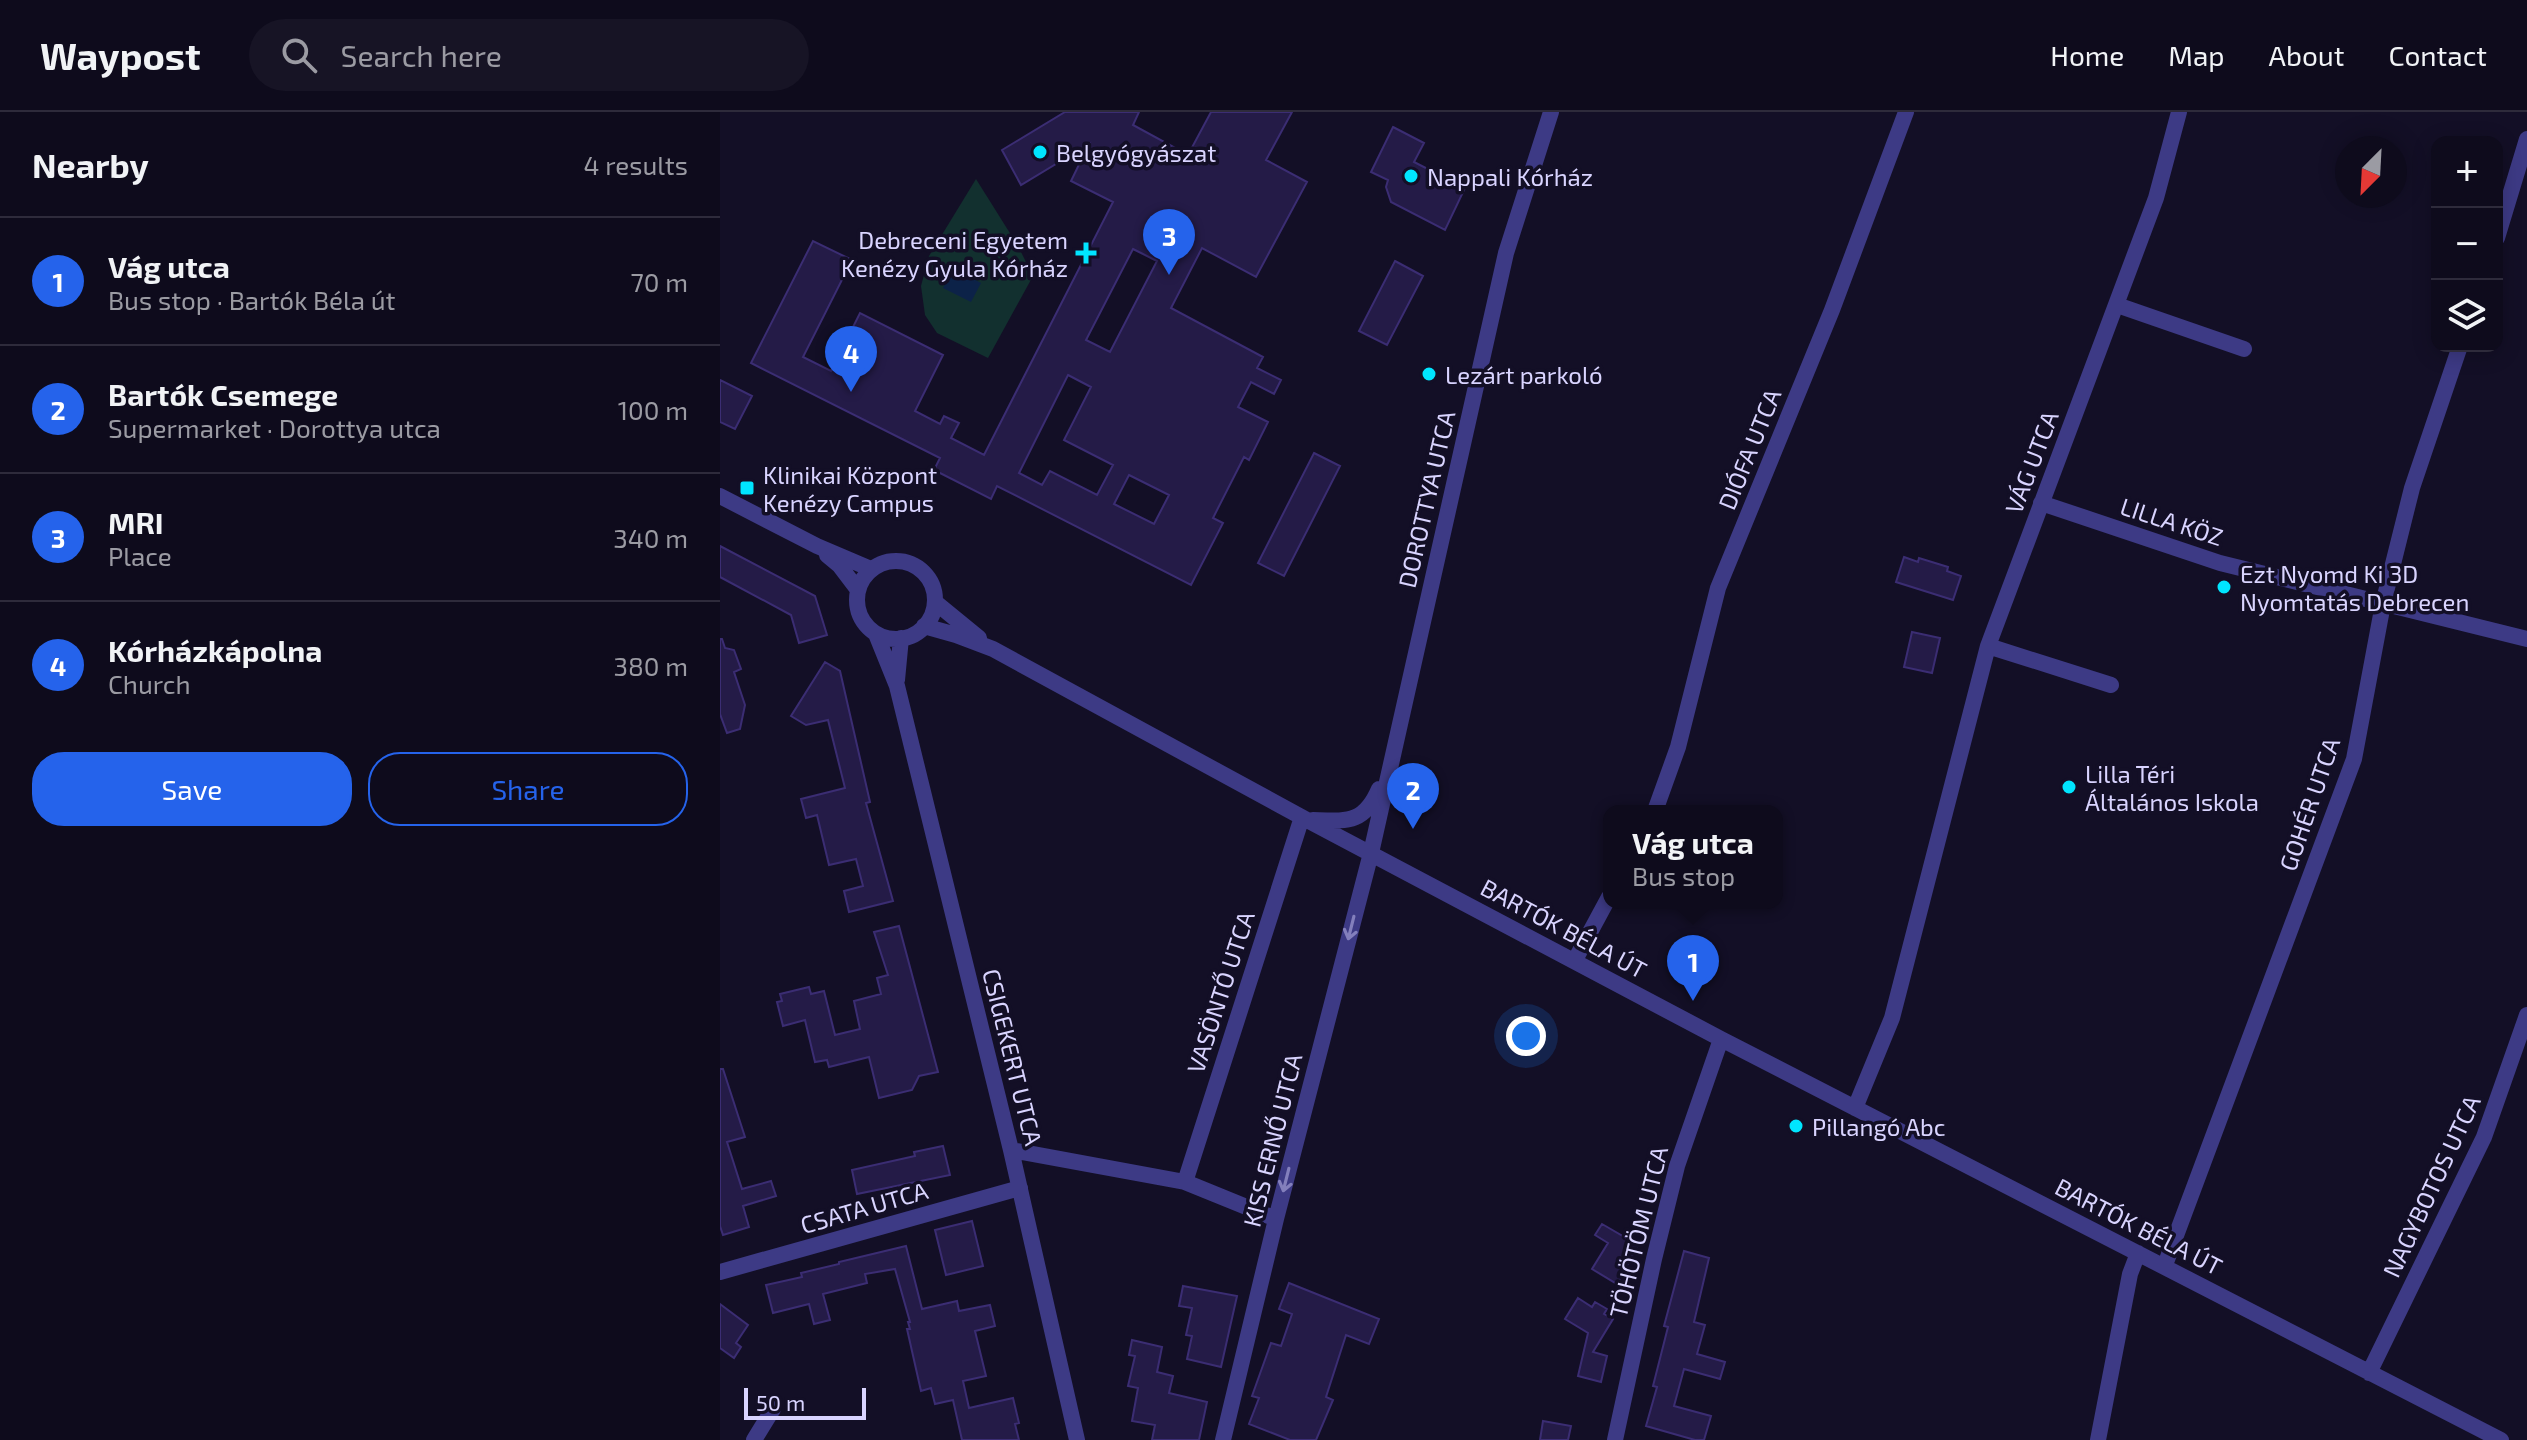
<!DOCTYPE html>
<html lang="en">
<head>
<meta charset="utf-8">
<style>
	:root { --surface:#0e0b1c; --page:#171425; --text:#f1f3f6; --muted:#9b9ba3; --line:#2e2b3b; --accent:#2563eb }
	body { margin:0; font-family:"Exo 2",sans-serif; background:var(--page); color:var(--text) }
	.controls { position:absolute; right:24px; top:24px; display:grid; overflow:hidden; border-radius:16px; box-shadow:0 4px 20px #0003 }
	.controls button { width:72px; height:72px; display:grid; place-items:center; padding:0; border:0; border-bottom:2px solid var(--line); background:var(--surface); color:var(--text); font:40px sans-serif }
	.compass { position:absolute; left:1615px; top:24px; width:72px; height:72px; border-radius:50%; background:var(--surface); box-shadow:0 4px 20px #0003; rotate:204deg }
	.scale { position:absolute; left:24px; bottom:20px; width:122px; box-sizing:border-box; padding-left:8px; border:4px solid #d9d4ff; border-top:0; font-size:22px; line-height:28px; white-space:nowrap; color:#d9d4ff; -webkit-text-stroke:6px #130f26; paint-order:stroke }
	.you { position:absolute; left:806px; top:924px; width:28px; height:28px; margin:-20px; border:6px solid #fff; border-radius:50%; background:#1a73e8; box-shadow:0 0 0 12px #1a73e833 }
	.badge { display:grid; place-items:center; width:52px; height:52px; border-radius:50%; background:var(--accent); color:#fff; font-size:26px; font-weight:700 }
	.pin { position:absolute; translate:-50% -66px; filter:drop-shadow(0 2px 4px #0008) }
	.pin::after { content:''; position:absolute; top:42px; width:28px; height:24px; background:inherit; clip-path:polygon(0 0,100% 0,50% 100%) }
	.popup { position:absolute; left:883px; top:693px; width:180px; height:104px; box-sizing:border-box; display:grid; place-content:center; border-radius:16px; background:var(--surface); filter:drop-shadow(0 2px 6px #0005); font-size:26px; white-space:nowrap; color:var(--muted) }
	.popup b { font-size:30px; color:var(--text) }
	.popup::after { content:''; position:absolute; left:50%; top:100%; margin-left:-16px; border:16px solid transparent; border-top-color:var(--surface) }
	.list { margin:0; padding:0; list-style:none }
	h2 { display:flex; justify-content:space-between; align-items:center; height:104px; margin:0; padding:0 32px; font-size:34px }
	h2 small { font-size:26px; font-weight:400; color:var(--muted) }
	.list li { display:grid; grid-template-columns:52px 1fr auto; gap:24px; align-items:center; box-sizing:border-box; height:128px; padding:0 32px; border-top:2px solid var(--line) }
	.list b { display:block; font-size:30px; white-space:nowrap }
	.list p { margin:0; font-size:26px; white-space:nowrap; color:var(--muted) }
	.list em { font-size:26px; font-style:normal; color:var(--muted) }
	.actions { display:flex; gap:16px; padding:24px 32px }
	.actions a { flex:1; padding:18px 0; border:2px solid var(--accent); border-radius:32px; text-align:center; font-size:28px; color:var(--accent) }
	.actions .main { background:var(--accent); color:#fff }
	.icon { flex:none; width:44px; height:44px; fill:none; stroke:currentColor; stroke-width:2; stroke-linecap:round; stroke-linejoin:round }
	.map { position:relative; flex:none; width:1807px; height:1328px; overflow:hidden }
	header { display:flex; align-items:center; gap:48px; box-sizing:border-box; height:112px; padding:0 40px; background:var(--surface); border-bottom:2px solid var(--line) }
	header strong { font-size:38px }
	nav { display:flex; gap:44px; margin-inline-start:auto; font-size:28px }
	.search { width:560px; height:72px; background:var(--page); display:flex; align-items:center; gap:20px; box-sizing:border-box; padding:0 28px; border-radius:44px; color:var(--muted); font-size:30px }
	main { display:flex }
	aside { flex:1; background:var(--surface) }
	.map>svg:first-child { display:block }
	.green { fill:#12302f }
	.water { fill:#0c2248 }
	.building { fill:#241b47; stroke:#3b2d73; stroke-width:2; fill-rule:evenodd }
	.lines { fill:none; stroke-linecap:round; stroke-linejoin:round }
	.minor { stroke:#3d3a85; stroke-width:16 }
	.oneway { stroke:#837fbc }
	.poi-dot { fill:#00e5ff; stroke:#130f26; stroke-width:3 }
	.labels { text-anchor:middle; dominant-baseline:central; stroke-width:7; stroke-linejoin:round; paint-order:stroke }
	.poi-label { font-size:24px; fill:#d9d4ff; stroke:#130f26; text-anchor:start }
	.street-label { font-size:24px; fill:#d9d4ff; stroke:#130f26 }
</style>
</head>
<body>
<header>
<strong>Waypost</strong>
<div class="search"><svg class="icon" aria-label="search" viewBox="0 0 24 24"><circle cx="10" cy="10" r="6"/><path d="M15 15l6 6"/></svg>Search here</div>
<nav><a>Home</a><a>Map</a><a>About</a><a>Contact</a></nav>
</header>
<main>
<aside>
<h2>Nearby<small>4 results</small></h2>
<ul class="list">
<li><span class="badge">1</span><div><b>Vág utca</b><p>Bus stop · Bartók Béla út</p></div><em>70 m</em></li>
<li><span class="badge">2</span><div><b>Bartók Csemege</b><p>Supermarket · Dorottya utca</p></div><em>100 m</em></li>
<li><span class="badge">3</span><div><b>MRI</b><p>Place</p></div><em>340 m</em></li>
<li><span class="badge">4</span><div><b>Kórházkápolna</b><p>Church</p></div><em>380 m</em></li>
</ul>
<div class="actions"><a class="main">Save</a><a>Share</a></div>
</aside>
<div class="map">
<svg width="1807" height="1328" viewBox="0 0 1807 1328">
	<rect width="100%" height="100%" fill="#130f26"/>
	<!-- green -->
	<path class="green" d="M256,67L298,134L313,164L268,246L217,221L205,203L201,174L209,144Z"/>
	<!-- water -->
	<path class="water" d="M233,156L261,171L251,190L223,176Z"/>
	<!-- building -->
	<path class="building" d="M345,0H419L413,13L468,43L491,0H572L546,48L587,70L536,165L482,136L451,196L543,245L537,256L561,268L554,282L531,270L518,295L548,310L529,348L524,345L493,406L503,411L471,473L277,374L271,387L214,358L220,346L31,251L93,129L132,148L83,245L111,259L140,201L223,243L195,299L220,312L224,304L239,311L231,326L264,343L393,90L351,69L369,32L301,73L282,38ZM413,137L437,149L390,240L366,228ZM348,263L371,275L344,328L393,353L377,383L330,359L322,373L299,361ZM409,363L449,383L434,412L394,392Z
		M673,15L704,31L694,50L745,76L725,118L671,90L666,75L668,68L651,60Z
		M675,149L703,164L667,233L639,219Z
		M0,268L32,284L15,317L0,310Z
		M594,341L620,354L564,464L538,451Z
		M0,434L95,484L107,523L79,531L71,503L0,465Z
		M1184,445L1198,450L1199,446L1228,455L1227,459L1241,464L1233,488L1176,470Z
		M1192,520L1220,526L1212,561L1184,555Z
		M0,527H2L5,536L14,538L21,557L14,560L25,593L20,617L7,621L0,602Z
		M105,550L120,559L150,690L146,691L173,789L129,800L124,779L143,774L136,747L109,753L97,703L86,706L81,687L125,676L108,608L86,613L71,604Z
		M179,814L218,960L199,964L192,978L159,986L149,945L109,955L107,948L95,950L85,908L63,914L57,890L62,889L60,882L89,875L91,882L104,879L115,923L140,917L134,889L161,882L157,866L168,863L154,820Z
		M0,957H3L25,1025L7,1030L22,1077L51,1069L56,1084L23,1094L29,1115L3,1123L0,1114Z
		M223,1034L230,1063L137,1082L132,1058L195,1044L194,1040Z
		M252,1109L263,1154L226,1163L215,1118Z
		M882,1112L918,1133L897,1172L872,1157L888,1131L875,1123Z
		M186,1134L202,1197L237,1189L239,1199L270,1193L275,1214L255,1219L266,1264L243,1269L249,1296L293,1286L299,1311L295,1312L299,1328H242L233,1288L215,1292L211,1276L201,1279L187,1217H190L188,1210H190L175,1157L145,1162L147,1171L103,1182L110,1208L94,1212L89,1192L53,1201L46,1173L82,1165L81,1161L119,1152V1150Z
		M964,1139L989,1146L974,1210L985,1213L977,1242L1005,1250L1000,1267L964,1257L954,1294L991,1304L984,1328H975L926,1314L937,1275L933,1274L948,1215L944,1214Z
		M569,1171L659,1207L649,1232L626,1223L606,1285L613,1288L596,1328H570L529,1312L539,1286L532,1284L551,1231L561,1234L572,1202L559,1197Z
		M463,1174L517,1184L501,1255L467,1247L472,1224L466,1223L472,1196L459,1194Z
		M858,1186L872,1195L875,1190L887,1197L884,1202L893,1207L873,1240L887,1244L881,1270L858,1264L868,1221L845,1207Z
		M0,1192L28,1213L16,1231L21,1235L14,1246L0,1236Z
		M412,1228L442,1235L437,1260L453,1264L449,1281L487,1290L479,1328H432L435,1313L412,1309L418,1276L408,1274L415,1244L409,1243Z
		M823,1309L851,1314L848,1328H820Z"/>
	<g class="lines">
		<!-- minor -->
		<path class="minor" d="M1777,126L1807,27
			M1397,193L1524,237
			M0,384L97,434L151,457
			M1321,391L1500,451L1807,527
			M107,443L119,453L138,478
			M137 488a39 39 0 1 1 78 0a39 39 0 1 1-78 0Z
			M215,490L259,526
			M204,514L236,523L273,537L587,708L1001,927L1781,1328
			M156,522L177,574L291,1038L357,1328
			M1268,534L1391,573
			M177,568L181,526
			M935,699L958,635L998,476L1112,198L1186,0
			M593,708C627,709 644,712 659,677
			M855,848L889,785
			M1135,996L1172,906L1268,534L1436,86L1459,0
			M291,1038L465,1070L556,1107
			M465,1070L582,705
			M1445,1153L1634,647L1663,492L1692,376L1740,234
			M0,1160L300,1076
			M1649,1261L1764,1025L1807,903
			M34,1328L53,1297
			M503,1328L556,1107L651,741L786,141L831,0
			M895,1328L934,1147L957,1054L1001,927
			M1378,1328L1410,1162L1418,1141"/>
	</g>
	<!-- one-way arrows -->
	<defs><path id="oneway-shaft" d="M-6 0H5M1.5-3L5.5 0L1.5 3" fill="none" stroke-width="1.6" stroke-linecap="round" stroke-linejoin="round" transform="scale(2)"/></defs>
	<g class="oneway">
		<use href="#oneway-shaft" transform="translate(631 816) rotate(104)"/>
		<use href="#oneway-shaft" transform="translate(566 1068) rotate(104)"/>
	</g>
	<!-- markers -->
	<g class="poi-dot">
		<circle cx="320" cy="40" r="8"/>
		<circle cx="691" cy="64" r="8"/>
		<path d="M362 129h8v8h8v8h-8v8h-8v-8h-8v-8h8z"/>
		<circle cx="709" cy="262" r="8"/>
		<rect x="19" y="368" width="16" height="16" rx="4"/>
		<circle cx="1504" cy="475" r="8"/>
		<circle cx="1349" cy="675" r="8"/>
		<circle cx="1076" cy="1014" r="8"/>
	</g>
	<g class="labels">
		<!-- poi labels -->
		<g class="poi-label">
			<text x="336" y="40">Belgyógyászat</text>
			<text x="707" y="64">Nappali Kórház</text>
			<text x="348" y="127" text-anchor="end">Debreceni Egyetem<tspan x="348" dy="28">Kenézy Gyula Kórház</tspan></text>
			<text x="725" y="262">Lezárt parkoló</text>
			<text x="43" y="362">Klinikai Központ<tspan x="43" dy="28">Kenézy Campus</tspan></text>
			<text x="1520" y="461">Ezt Nyomd Ki 3D<tspan x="1520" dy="28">Nyomtatás Debrecen</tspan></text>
			<text x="1365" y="661">Lilla Téri<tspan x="1365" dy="28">Általános Iskola</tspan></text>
			<text x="1092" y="1014">Pillangó Abc</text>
		</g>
		<!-- street labels -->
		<g class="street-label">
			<text transform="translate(1029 337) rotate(-68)">DIÓFA UTCA</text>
			<text transform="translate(1311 350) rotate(-69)">VÁG UTCA</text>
			<text transform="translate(706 387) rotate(-77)">DOROTTYA UTCA</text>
			<text transform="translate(1452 409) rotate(18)">LILLA KÖZ</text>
			<text transform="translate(1589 692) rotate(-71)">GOHÉR UTCA</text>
			<text transform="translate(844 816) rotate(28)">BARTÓK BÉLA ÚT</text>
			<text transform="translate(500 880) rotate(-72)">VASÖNTŐ UTCA</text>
			<text transform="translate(293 945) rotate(76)">CSIGEKERT UTCA</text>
			<text transform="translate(552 1028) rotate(-76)">KISS ERNŐ UTCA</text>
			<text transform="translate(1711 1074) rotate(-65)">NAGYBOTOS UTCA</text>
			<text transform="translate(144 1095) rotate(-16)">CSATA UTCA</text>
			<text transform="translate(1419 1114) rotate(27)">BARTÓK BÉLA ÚT</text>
			<text transform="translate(918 1120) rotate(-76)">TÖHÖTÖM UTCA</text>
		</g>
	</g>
</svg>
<div class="controls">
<button>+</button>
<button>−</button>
<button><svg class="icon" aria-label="layers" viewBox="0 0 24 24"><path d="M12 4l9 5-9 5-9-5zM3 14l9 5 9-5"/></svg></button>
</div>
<svg class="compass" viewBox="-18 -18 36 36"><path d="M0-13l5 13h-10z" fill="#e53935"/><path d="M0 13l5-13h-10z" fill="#9b9ba3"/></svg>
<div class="scale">50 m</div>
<div class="you"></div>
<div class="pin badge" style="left:973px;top:889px">1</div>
<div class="popup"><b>Vág utca</b>Bus stop</div>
<div class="pin badge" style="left:693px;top:717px">2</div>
<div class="pin badge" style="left:449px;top:163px">3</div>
<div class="pin badge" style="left:131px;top:280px">4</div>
</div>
</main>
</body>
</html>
